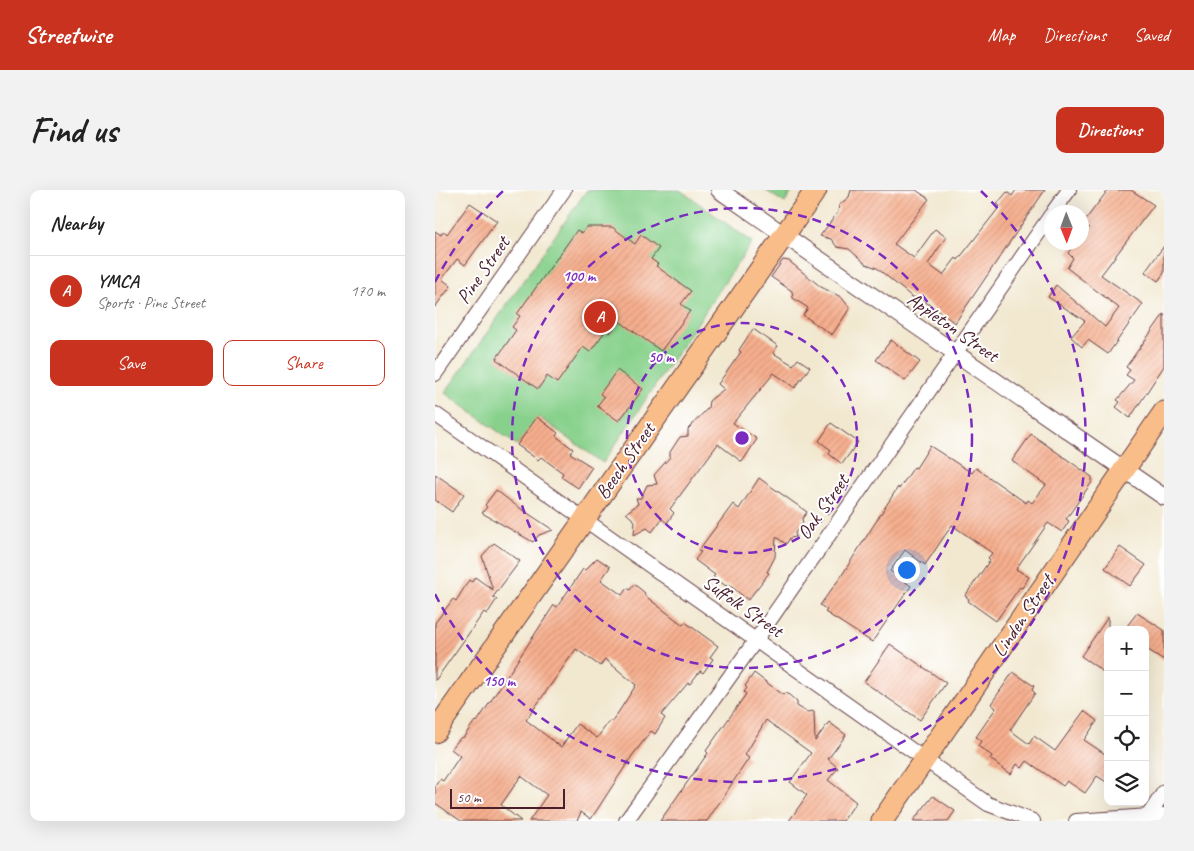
<!DOCTYPE html>
<html lang="en">
<head>
<meta charset="utf-8">
<style>
	:root { --surface:#fff; --page:#f2f2f2; --text:#222; --muted:#767676; --line:#e0e0e0; --accent:#c8321e }
	body { margin:0; font-family:Caveat,sans-serif; background:var(--page); color:var(--text) }
	.controls { position:absolute; right:15px; bottom:15px; display:grid; overflow:hidden; border-radius:10px; box-shadow:0 5px 20px #0002 }
	.controls button { width:45px; height:45px; display:grid; place-items:center; padding:0; border:0; border-bottom:1px solid var(--line); background:var(--surface); color:var(--text); font:25px sans-serif }
	.compass { position:absolute; left:609px; top:15px; width:45px; height:45px; border-radius:50%; background:var(--surface); box-shadow:0 5px 20px #0002; rotate:179deg }
	.scale { position:absolute; left:15px; bottom:12px; width:115px; box-sizing:border-box; padding-left:5px; border:2px solid #4a1f2b; border-top:0; font-size:14px; line-height:18px; white-space:nowrap; color:#4a1f2b; -webkit-text-stroke:4px #fff; paint-order:stroke }
	.you { position:absolute; left:471px; top:379px; width:18px; height:18px; margin:-12px; border:4px solid #fff; border-radius:50%; background:#1a73e8; box-shadow:0 0 0 8px #1a73e833 }
	.badge { display:grid; place-items:center; width:32px; height:32px; border-radius:50%; background:var(--accent); color:#fff; font-size:16px; font-weight:700 }
	.pin { position:absolute; translate:-50% -50%; border:2px solid #fff; box-shadow:0 1px 5px #0006 }
	.list { margin:0; padding:0; list-style:none }
	h2 { display:flex; justify-content:space-between; align-items:center; height:65px; margin:0; padding:0 20px; font-size:21px }
	h2 small { font-size:16px; font-weight:400; color:var(--muted) }
	.list li { display:grid; grid-template-columns:32px 1fr auto; gap:15px; align-items:center; box-sizing:border-box; height:70px; padding:0 20px; border-top:1px solid var(--line) }
	.list b { display:block; font-size:19px; white-space:nowrap }
	.list p { margin:0; font-size:16px; white-space:nowrap; color:var(--muted) }
	.list em { font-size:16px; font-style:normal; color:var(--muted) }
	.actions { display:flex; gap:10px; padding:15px 20px }
	.actions a { flex:1; padding:11px 0; border:1px solid var(--accent); border-radius:10px; text-align:center; font-size:18px; color:var(--accent) }
	.actions .main { background:var(--accent); color:#fff }
	.icon { flex:none; width:28px; height:28px; fill:none; stroke:currentColor; stroke-width:2; stroke-linecap:round; stroke-linejoin:round }
	.map { position:relative; flex:none; width:729px; height:631px; overflow:hidden; border-radius:10px }
	header { display:flex; align-items:center; gap:30px; box-sizing:border-box; height:70px; padding:0 25px; background:var(--accent); color:#fff }
	header strong { font-size:24px }
	nav { display:flex; gap:28px; margin-inline-start:auto; font-size:18px }
	.intro { display:flex; align-items:center; justify-content:space-between; box-sizing:border-box; height:120px; padding:0 30px }
	h1 { margin:0; font-size:35px }
	.button { padding:12px 22px; border-radius:10px; background:var(--accent); color:#fff; font-size:18px; font-weight:700 }
	main { display:flex; gap:30px; padding:0 30px }
	aside { flex:1; background:var(--surface); border-radius:10px; box-shadow:0 5px 20px #0002 }
	.map>svg:first-child { display:block }
	.park { fill:url(#park-crowns); stroke:#69785c }
	.pitch { fill:#88d18c; stroke:#69785c }
	.building { fill:url(#building-hatch); fill-rule:evenodd }
	.lines { fill:none; stroke-linecap:round; stroke-linejoin:round }
	.minor-casing { stroke:#633d44; stroke-width:16 }
	.tertiary-casing { stroke:#633d44; stroke-width:18 }
	.primary-casing { stroke:#633d44; stroke-width:23 }
	.minor { stroke:#fff; stroke-width:14 }
	.tertiary { stroke:#fff; stroke-width:16 }
	.primary { stroke:#f8bd89; stroke-width:21 }
	.ring { fill:none; stroke:#7b2cbf; stroke-width:2.5; stroke-dasharray:9 6 }
	.labels { text-anchor:middle; dominant-baseline:central; stroke-width:4; stroke-linejoin:round; paint-order:stroke }
	.street-label { font-size:20px; fill:#4a1f2b; stroke:#fff }
	.centre { fill:#7b2cbf; stroke:#fff; stroke-width:2.5 }
	.ring-label { font-size:15px; text-anchor:middle; font-weight:bold; fill:#7b2cbf; stroke:#fff; stroke-width:4; stroke-linejoin:round; paint-order:stroke }
</style>
</head>
<body>
<header>
<strong>Streetwise</strong>
<nav><a>Map</a><a>Directions</a><a>Saved</a></nav>
</header>
<div class="intro"><h1>Find us</h1><a class="button">Directions</a></div>
<main>
<aside>
<h2>Nearby<small></small></h2>
<ul class="list">
<li><span class="badge">A</span><div><b>YMCA</b><p>Sports · Pine Street</p></div><em>170 m</em></li>
</ul>
<div class="actions"><a class="main">Save</a><a>Share</a></div>
</aside>
<div class="map">
<svg width="729" height="631" viewBox="0 0 729 631">
	<defs>
		<pattern id="park-crowns" width="20" height="18" patternUnits="userSpaceOnUse" patternTransform="scale(1.25)"><rect width="20" height="18" fill="#88d18c"/><path d="M2 6a3 3 0 1 1 6 0M12 15a3 3 0 1 1 6 0" fill="none" stroke="#77b379"/></pattern>
		<pattern id="building-hatch" width="6" height="6" patternUnits="userSpaceOnUse" patternTransform="scale(1.25)"><rect width="6" height="6" fill="#f6af8e"/><path d="M-1 1l2-2M0 6l6-6M5 7l2-2" fill="none" stroke="#d4967b"/></pattern>
	</defs>
	<rect width="100%" height="100%" fill="#fff"/>
	<filter id="ink" filterUnits="userSpaceOnUse"><feTurbulence type="fractalNoise" baseFrequency=".02" numOctaves="2"/><feDisplacementMap in="SourceGraphic" scale="10" xChannelSelector="R" yChannelSelector="G"/><feConvolveMatrix kernelMatrix="1 2 1 2 8 2 1 2 1" color-interpolation-filters="sRGB"/></filter>
	<filter id="wash" filterUnits="userSpaceOnUse"><feTurbulence type="fractalNoise" baseFrequency=".0096" numOctaves="4" result="noise"/><feDisplacementMap in="SourceGraphic" scale="20" xChannelSelector="R" yChannelSelector="G"/><feGaussianBlur stdDeviation="1.12" result="paint"/><feColorMatrix in="noise" values="0 0 0 0 0 0 0 0 0 0 0 0 0 0 0 0 0 1.4 0 .05"/><feComposite in="paint" operator="in"/></filter>
	<g filter="url(#wash)">
		<rect width="100%" height="100%" fill="#f2e8d0"/>
		<!-- park -->
		<path class="park" d="M330,0H358L350,13Z"/>
		<!-- pitch -->
		<path class="pitch" d="M152,0H245L317,52L168,273L104,227L82,255L10,203Z"/>
		<g id="blocks">
			<!-- building -->
			<path class="building" d="M416,0H481L494,9L459,54L479,68L500,39L511,47L493,74L508,85L521,68L523,70L559,24L565,16L562,14L572,2L577,6L581,0H610L520,133L485,108L477,107L442,78L431,74L414,59L402,57L396,49L385,46L403,22L404,15L414,7Z
				M673,0H696L719,15L666,85L708,114L673,164L653,150L647,157L636,147L650,131L613,107L621,95L670,137L684,118L632,78L638,68L633,63L641,52H646V48L654,38L648,33Z
				M35,13L62,31L30,75L22,69L7,89L16,96L0,117V41L6,45L9,41L12,44Z
				M152,37H177L200,54L206,45L224,58L216,69L223,74L221,76L256,101L246,114L255,121L226,161L184,131L175,143L171,140L155,162L148,157L122,193L112,186L103,199L61,169L81,140L77,137L85,126L82,124L142,40L147,43Z
				M729,56V83L723,91L710,82Z
				M348,70L354,71L386,97L406,107L415,118L397,145L368,125L373,118L358,108L357,101L336,87Z
				M729,124V176L695,228L681,217L685,212L682,210L699,190L691,185L695,180L691,177Z
				M318,139L343,156L338,163L358,175L363,169L375,177L360,198L339,183L298,233L322,249L307,272L283,254L235,319L239,323L232,333L227,329L217,342L212,338L199,345L200,331L191,323L203,314L201,308H206L212,295L222,294L219,285L235,267V262L245,247L253,246V239L273,218L274,211L289,199L283,194L306,162L304,160Z
				M456,150L485,172L470,191L441,170Z
				M182,180L208,199L184,231L162,216L169,207L165,204Z
				M102,227L123,243L121,246L138,259L135,263L157,277L143,298L126,287L128,283L106,267L103,270L82,255Z
				M396,233L423,252L407,274L394,264L396,260L384,251Z
				M596,244L657,287V292L631,329L634,331L627,342L613,333L581,379L594,387L587,398L585,397L561,431L533,411L534,409L530,406L555,370L553,368L557,363L517,335L490,375L470,360L455,381L476,396L437,452L390,422L392,420L385,415L405,388L463,297L464,299L479,277L481,278L495,256L537,283L541,278L591,313L593,310L597,313L611,295L577,271Z
				M0,284L29,304L17,322L0,310Z
				M324,288L372,322L367,329L368,333L360,343L361,347L355,348L351,354L341,347L340,367L332,382L334,383L313,410L293,394L291,396L278,387L280,385L260,370L266,362L263,361L298,314L304,319Z
				M61,300L79,314L118,340L104,345L98,352L47,323L52,317L50,315Z
				M59,353L85,371L58,407L62,409L52,424L49,422L0,491V433L18,409L21,411L34,390L37,392L40,387L58,400L47,366Z
				M685,357L711,375L695,396L670,378Z
				M162,368L175,377L166,390L187,405L192,398L195,400L199,394L210,403L209,405L248,435L250,432L283,456L275,467L278,469L268,483L265,481L255,494L253,493L226,525L230,528L220,544L216,541L197,566L156,629L146,622L142,631H94L112,605L86,586L66,615L86,631H26L0,613V596L5,589L8,591L25,566L16,559L26,547L28,548L40,531L42,532L119,415L122,417L148,379L150,380ZM141,459L165,476L170,469L201,495L177,532L175,530L162,548L142,534L126,557L91,530Z
				M702,423L729,440V470L710,458V440H689Z
				M673,427V485L646,466Z
				M455,454L511,493L485,530L429,492Z
				M578,482L599,496L597,500L600,503L575,540L594,554L599,546L620,561L649,521L662,531L649,550L673,566V593L662,586L650,603L632,591L628,596L592,571L587,578L582,574L576,584L555,569L557,566L543,556L546,551L541,547L561,518L556,514Z
				M319,483L347,504L352,503L362,512V516L372,522L379,521L380,551L394,532L411,545L393,569L403,578L393,590L421,612L408,631H354L372,605L355,592L376,563L331,530L310,565L314,568L272,631H225L273,563L271,561L311,504L309,502L312,498L310,496Z
				M498,606L520,621L513,631H478Z"/>
		</g>
	</g>
	<g filter="url(#ink)">
		<use href="#blocks" fill-opacity="0" stroke="#633d44" stroke-width="1"/>
		<g class="lines">
			<defs>
				<path id="minor" d="M618,22L634,0
					M0,184L129,0
					M0,224L553,614L598,631
					M713,626L729,602
					M191,631L321,450L616,25
					M641,631L729,625"/>
				<path id="tertiary" d="M284,0L729,307"/>
				<path id="primary" d="M0,542L381,0
					M447,631L729,222"/>
			</defs>
			<!-- minor casing -->
			<use href="#minor" class="minor-casing"/>
			<!-- tertiary casing -->
			<use href="#tertiary" class="tertiary-casing"/>
			<!-- primary casing -->
			<use href="#primary" class="primary-casing"/>
			<!-- minor -->
			<use href="#minor" class="minor"/>
			<!-- tertiary -->
			<use href="#tertiary" class="tertiary"/>
			<!-- primary -->
			<use href="#primary" class="primary"/>
		</g>
	</g>
	<!-- distance rings -->
	<g class="ring">
		<circle cx="307" cy="248" r="115"/>
		<circle cx="307" cy="248" r="230"/>
		<path d="M0 92A344 344 0 0 1 68 1M546 1A344 344 0 1 1 0 404"/>
	</g>
	<g class="labels">
		<!-- street labels -->
		<g class="street-label">
			<text transform="translate(48 80) rotate(-55)">Pine Street</text>
			<text transform="translate(518 137) rotate(35)">Appleton Street</text>
			<text transform="translate(190 271) rotate(-55)">Beech Street</text>
			<text transform="translate(388 317) rotate(-55)">Oak Street</text>
			<text transform="translate(308 416) rotate(35)">Suffolk Street</text>
			<text transform="translate(588 426) rotate(-56)">Linden Street</text>
		</g>
	</g>
	<circle cx="307" cy="248" r="8" class="centre"/>
	<g class="ring-label">
		<text x="144" y="91">100 m</text>
		<text x="226" y="172">50 m</text>
		<text x="64" y="496">150 m</text>
	</g>
</svg>
<div class="controls">
<button>+</button>
<button>−</button>
<button><svg class="icon" aria-label="locate" viewBox="0 0 24 24"><circle cx="12" cy="12" r="6"/><path d="M12 2v4M12 18v4M2 12h4M18 12h4"/></svg></button>
<button><svg class="icon" aria-label="layers" viewBox="0 0 24 24"><path d="M12 4l9 5-9 5-9-5zM3 14l9 5 9-5"/></svg></button>
</div>
<svg class="compass" viewBox="-18 -18 36 36"><path d="M0-13l5 13h-10z" fill="#e53935"/><path d="M0 13l5-13h-10z" fill="#767676"/></svg>
<div class="scale">50 m</div>
<div class="you"></div>
<div class="pin badge" style="left:165px;top:127px">A</div>
</div>
</main>
</body>
</html>
